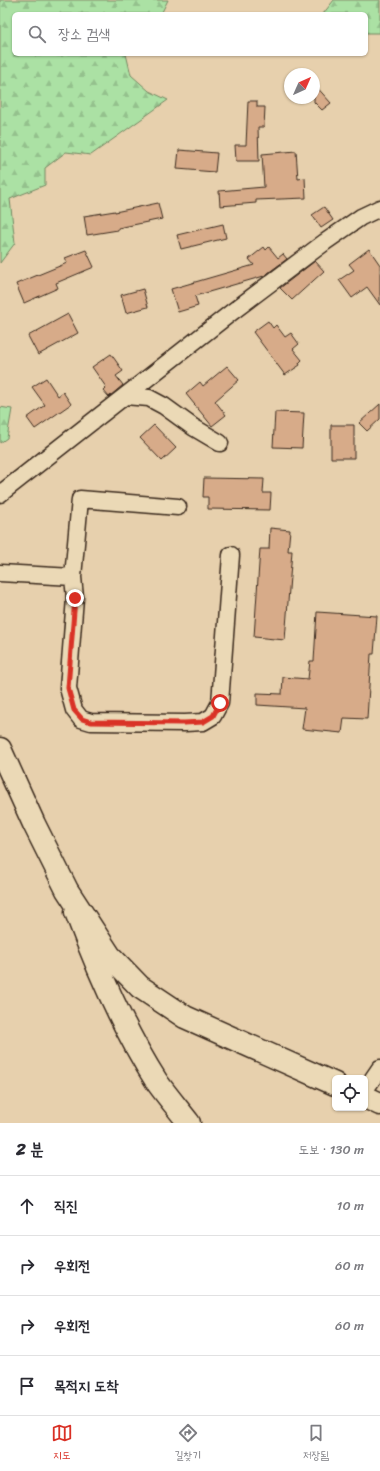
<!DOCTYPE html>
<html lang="ko">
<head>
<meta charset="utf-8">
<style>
	:root { --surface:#fff; --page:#f7f7f7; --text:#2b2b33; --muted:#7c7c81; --line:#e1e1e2; --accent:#d93025 }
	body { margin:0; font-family:Sriracha,"Poor Story",sans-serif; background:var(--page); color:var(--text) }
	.controls { position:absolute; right:12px; bottom:12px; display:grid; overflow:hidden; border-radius:6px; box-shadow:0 1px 3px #0004 }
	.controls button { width:36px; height:36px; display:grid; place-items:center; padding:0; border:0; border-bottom:1px solid var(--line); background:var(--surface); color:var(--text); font:20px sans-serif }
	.compass { position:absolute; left:284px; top:68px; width:36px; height:36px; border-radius:50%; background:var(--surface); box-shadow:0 1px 3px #0004; rotate:45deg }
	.stop { position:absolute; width:12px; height:12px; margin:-9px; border:3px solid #d93025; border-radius:50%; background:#fff }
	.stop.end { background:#d93025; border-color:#fff; box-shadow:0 1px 4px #0008 }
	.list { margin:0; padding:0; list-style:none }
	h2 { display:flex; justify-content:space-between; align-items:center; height:52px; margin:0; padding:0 16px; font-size:17px }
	h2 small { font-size:13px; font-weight:400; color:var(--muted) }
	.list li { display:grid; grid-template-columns:26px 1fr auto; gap:12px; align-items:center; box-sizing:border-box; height:60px; padding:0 16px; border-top:1px solid var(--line) }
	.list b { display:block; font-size:15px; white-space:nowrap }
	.list em { font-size:13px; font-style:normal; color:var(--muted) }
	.icon { flex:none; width:22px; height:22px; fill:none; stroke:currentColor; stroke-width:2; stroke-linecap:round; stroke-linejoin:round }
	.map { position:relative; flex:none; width:380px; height:1123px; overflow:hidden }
	.search { position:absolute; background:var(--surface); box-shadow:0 1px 3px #0004; left:12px; right:12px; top:12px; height:44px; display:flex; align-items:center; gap:10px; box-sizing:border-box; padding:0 14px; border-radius:6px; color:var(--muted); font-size:15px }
	.sheet { height:292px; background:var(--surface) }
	nav { display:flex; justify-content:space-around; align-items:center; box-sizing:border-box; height:56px; border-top:1px solid var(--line); background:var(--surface); font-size:11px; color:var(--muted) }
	nav a { display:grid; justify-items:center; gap:2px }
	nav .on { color:var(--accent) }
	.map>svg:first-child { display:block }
	.forest { fill:url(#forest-firs); stroke:#738661 }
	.building { fill:#d7ab89; stroke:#3b2a1e }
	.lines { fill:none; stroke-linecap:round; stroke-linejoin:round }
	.minor-casing { stroke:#3b2a1e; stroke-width:19 }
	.secondary-casing { stroke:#3b2a1e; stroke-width:25 }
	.primary-casing { stroke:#3b2a1e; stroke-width:25 }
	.minor { stroke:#ebd9b6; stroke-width:16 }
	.secondary { stroke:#ebd9b6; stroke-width:22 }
	.primary { stroke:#ebd9b6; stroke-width:22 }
	.route { stroke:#d93025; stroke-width:5 }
</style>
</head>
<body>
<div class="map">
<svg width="380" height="1123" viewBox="0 0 380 1123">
	<defs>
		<pattern id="forest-firs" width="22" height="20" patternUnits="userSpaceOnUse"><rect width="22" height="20" fill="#abe1a4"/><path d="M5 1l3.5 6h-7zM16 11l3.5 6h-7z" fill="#94c18d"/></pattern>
	</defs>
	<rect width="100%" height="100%" fill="#e7d0ad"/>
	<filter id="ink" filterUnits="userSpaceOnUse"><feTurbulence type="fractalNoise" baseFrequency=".025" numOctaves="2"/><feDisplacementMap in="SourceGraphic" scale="8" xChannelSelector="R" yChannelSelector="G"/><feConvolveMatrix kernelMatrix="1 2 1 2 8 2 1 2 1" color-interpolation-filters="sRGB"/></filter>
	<g filter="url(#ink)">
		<!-- forest -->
		<path class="forest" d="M0,0H168L161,14H14V54H126L131,75L149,91L168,100L91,155L66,152L45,168V185L10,199L15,243L0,263Z
			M334,0H380V33H366V14H323Z
			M0,407L12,409L7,438L0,443Z"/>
		<!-- building -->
		<path class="building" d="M314,84L331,103L322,110L314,102Z
			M248,101H257V107H265L264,127H258L259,161H236L235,145H246Z
			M179,150L217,153L215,172L177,169Z
			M296,151L298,179L305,178L306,198L256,200V203L220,206L219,191L264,187L262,154Z
			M158,203L162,219L118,228V230L87,235L84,216L115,211V212Z
			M324,207L333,220L321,228L312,215Z
			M223,224L226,238L181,249L177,235Z
			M264,247L266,250L269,247L278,258L283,254L287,259L264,276L195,296L198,306L178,312L171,289L254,265L249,259Z
			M369,249L380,265V305L367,287L352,298L339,280L354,270L349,264Z
			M86,250L94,267L56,283L58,288L24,303L16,284L67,263L65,258Z
			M315,261L324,271L292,300L280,288Z
			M143,289L148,307L126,313L121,295Z
			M68,314L78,333L38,355L28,336Z
			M268,321L273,328L276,325L285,337L291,333L299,344L293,349L302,360L299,363L300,365L285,375L253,332Z
			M111,354L123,371L116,376L123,385L109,397L103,390L106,387L92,367Z
			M227,366L239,380L215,401L226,415L212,426L186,394L200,382L203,386Z
			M46,378L58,396L63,392L71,404L35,429L27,418L45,405L32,387Z
			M380,404V419L367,431L359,423Z
			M275,412L304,413L302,448L273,447Z
			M154,425L176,448L162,461L140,438Z
			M331,425H354V458H331Z
			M204,478L264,479L263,493H271L270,510L208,509V497H203Z
			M270,528L290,530L288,551H292L285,640L254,637L260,549H269Z
			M317,612L377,616L374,654H371L367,719L344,718L342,733L302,729L305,708L257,705V693L282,694L283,677L308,679L310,661H314Z"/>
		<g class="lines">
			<defs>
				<path id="minor" d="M125,396L149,398L164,406L193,427L220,443
					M0,494L232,312L325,242L361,217L380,208
					M0,573L73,577L75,598L68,688L74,710L81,719L91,722L185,723L203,722L213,716L220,703L231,555
					M73,577L80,499L178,507
					M365,1090L380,1068"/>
				<path id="secondary" d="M76,912C98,971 123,1029 157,1082C167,1096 179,1110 189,1123"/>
				<path id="primary" d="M0,749L34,824L67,890L110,956L140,987L185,1017L335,1084
					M365,1097L380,1104"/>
			</defs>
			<!-- minor casing -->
			<use href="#minor" class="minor-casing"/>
			<!-- secondary casing -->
			<use href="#secondary" class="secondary-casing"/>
			<!-- primary casing -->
			<use href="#primary" class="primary-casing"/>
			<!-- minor -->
			<use href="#minor" class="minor"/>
			<!-- secondary -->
			<use href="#secondary" class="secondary"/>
			<!-- primary -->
			<use href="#primary" class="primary"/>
		</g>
	</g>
	<g class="lines" filter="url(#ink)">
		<!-- route -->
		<path class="route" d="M75,598L68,688L74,710L82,719L91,722L184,723L203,722L213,716L220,703"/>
	</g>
</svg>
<div class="controls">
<button><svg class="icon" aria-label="locate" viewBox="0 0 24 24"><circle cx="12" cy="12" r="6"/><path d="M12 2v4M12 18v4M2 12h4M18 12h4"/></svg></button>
</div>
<svg class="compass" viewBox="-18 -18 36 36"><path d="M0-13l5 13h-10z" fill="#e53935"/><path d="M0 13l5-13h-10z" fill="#7c7c81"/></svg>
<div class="stop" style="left:220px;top:703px"></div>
<div class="stop end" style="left:75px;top:598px"></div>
<div class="search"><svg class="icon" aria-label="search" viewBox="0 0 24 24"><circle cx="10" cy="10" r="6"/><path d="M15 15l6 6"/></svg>장소 검색</div>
</div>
<section class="sheet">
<h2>2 분<small>도보 · 130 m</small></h2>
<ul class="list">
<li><svg class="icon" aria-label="ahead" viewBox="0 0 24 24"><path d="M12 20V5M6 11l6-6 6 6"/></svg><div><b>직진</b></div><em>10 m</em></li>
<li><svg class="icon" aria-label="right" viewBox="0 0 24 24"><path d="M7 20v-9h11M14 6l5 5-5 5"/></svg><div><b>우회전</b></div><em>60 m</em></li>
<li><svg class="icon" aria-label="right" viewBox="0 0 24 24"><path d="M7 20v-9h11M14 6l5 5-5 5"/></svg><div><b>우회전</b></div><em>60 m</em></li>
<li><svg class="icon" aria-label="arrive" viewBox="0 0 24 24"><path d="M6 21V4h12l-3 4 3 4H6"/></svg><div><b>목적지 도착</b></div></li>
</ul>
</section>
<nav>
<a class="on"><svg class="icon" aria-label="map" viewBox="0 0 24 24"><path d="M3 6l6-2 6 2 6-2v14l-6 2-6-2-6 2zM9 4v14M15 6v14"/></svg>지도</a>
<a><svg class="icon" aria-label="directions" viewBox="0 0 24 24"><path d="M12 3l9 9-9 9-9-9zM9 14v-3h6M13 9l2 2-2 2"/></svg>길찾기</a>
<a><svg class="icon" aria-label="saved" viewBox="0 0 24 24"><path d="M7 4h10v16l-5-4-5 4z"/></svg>저장됨</a>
</nav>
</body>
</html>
